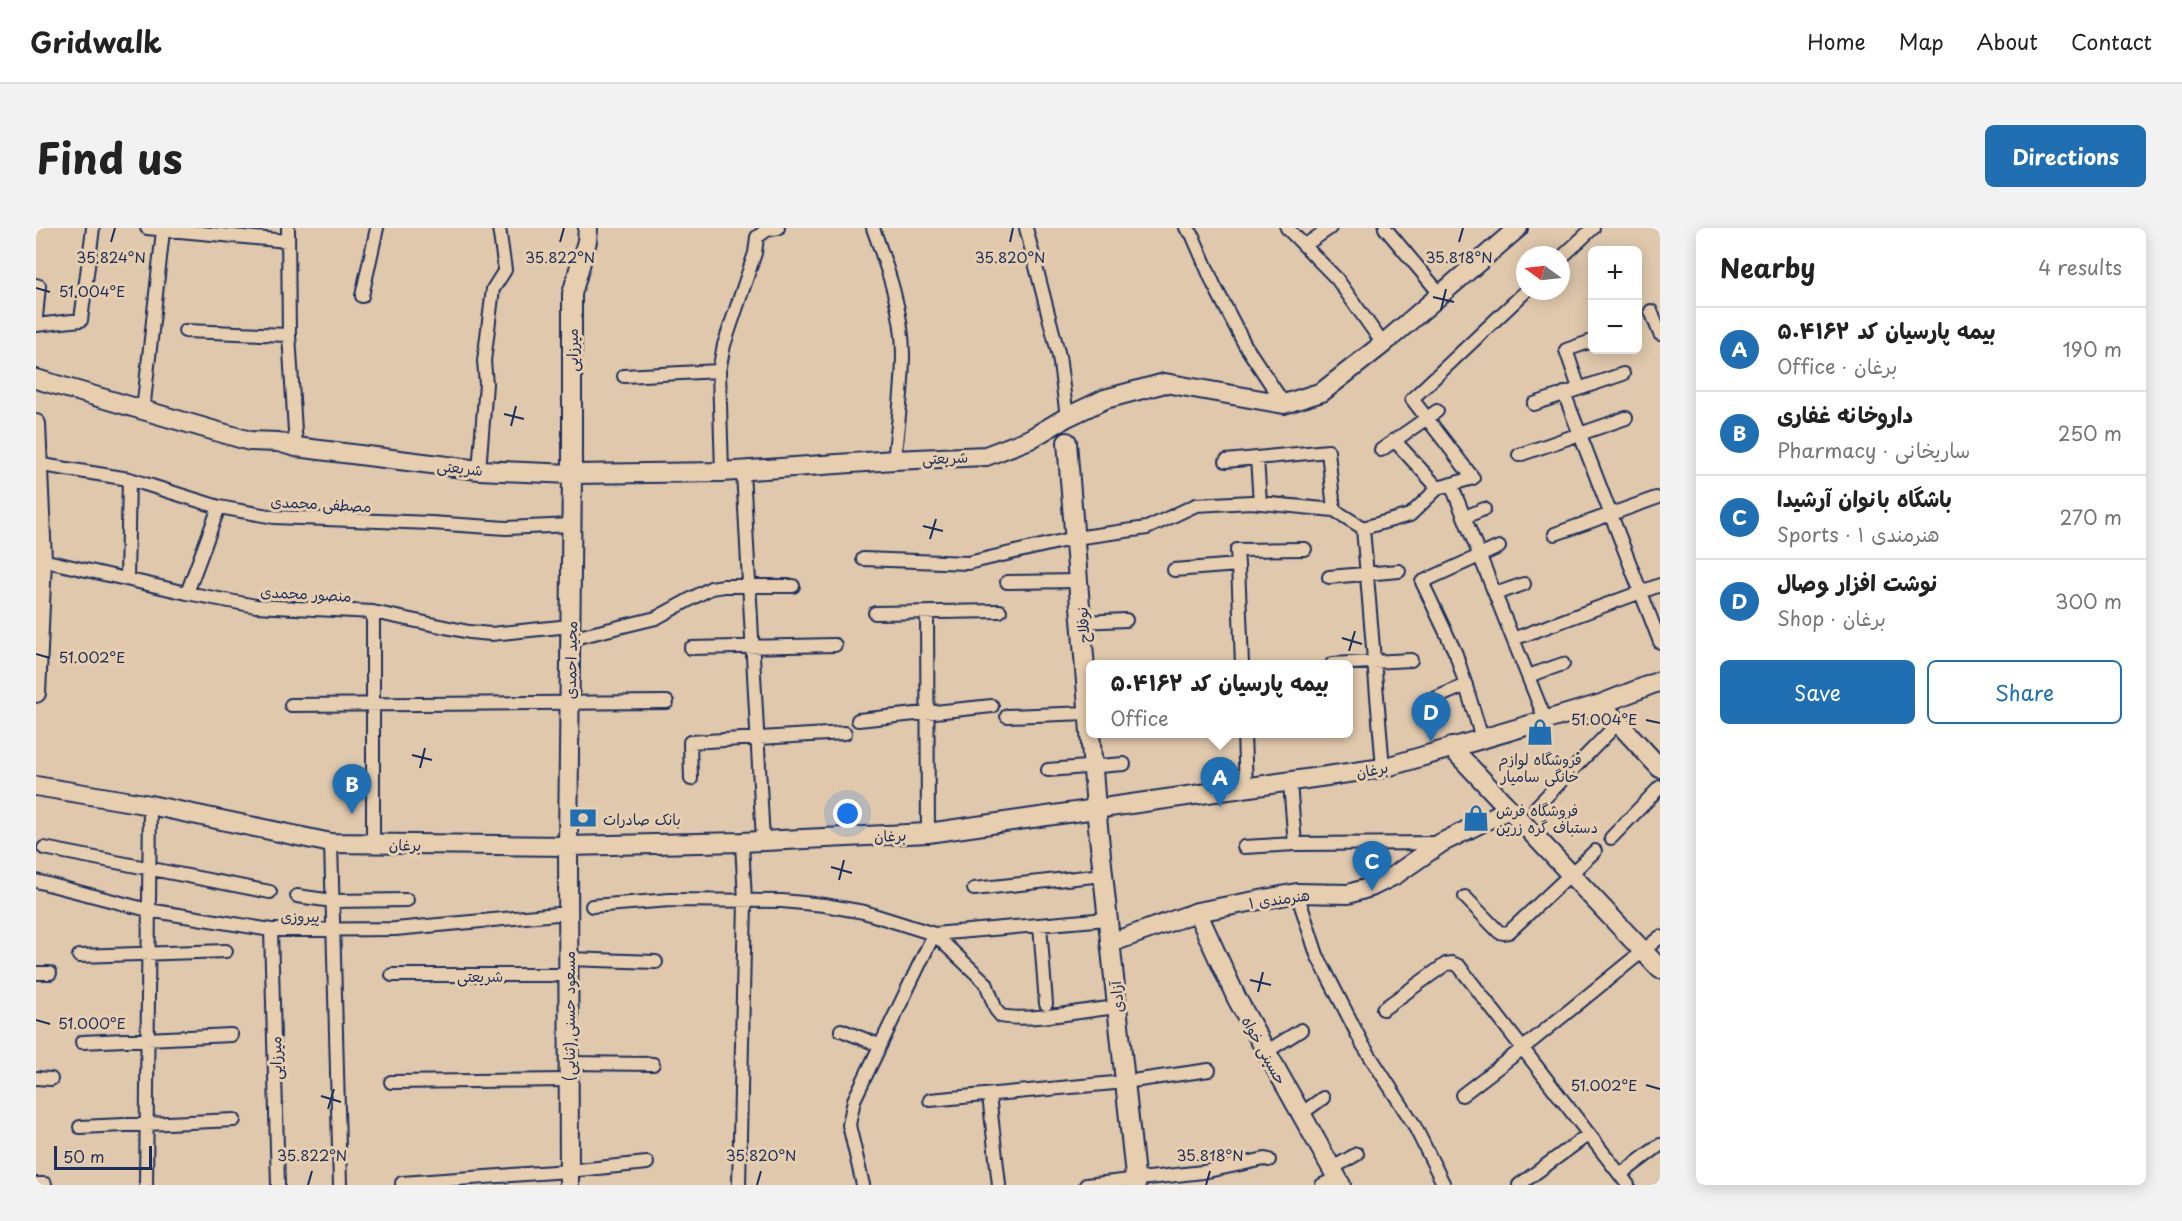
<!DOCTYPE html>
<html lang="en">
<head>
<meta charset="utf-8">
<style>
	:root { --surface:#fff; --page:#f2f2f2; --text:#222; --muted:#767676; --line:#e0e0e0; --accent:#1f6fb2 }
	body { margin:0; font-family:"Playpen Sans","Playpen Sans Arabic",sans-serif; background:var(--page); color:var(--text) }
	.controls { position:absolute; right:18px; top:18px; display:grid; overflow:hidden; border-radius:9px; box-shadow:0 3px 15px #0003 }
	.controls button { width:54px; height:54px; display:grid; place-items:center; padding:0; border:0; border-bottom:2px solid var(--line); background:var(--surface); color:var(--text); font:30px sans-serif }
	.compass { position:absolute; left:1480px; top:18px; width:54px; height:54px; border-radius:50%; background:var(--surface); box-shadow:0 3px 15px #0003; rotate:285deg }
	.scale { position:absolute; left:18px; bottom:15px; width:98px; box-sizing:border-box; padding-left:6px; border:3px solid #1b2f5e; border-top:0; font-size:16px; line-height:21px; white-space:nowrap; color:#1b2f5e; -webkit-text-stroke:4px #e7ceaf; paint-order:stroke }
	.you { position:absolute; left:812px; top:586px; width:21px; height:21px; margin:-15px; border:4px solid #fff; border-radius:50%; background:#1a73e8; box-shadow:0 0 0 9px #1a73e833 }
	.badge { display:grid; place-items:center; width:39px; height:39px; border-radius:50%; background:var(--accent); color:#fff; font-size:20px; font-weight:700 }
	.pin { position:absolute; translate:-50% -50px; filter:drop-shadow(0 2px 3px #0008) }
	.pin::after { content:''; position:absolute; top:32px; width:21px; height:18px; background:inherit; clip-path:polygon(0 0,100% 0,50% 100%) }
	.popup { position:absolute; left:1050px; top:432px; width:267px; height:78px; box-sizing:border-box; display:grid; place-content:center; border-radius:9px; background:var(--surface); filter:drop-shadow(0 2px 4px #0005); font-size:20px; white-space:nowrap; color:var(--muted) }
	.popup b { font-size:22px; color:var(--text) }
	.popup::after { content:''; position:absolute; left:50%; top:100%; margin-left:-12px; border:12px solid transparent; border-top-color:var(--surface) }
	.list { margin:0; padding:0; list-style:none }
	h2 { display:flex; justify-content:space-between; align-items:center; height:78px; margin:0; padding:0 24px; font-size:26px }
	h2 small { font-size:20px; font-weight:400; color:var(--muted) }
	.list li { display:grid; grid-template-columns:39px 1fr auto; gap:18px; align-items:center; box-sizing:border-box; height:84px; padding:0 24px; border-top:2px solid var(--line) }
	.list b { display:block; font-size:22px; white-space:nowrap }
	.list p { margin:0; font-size:20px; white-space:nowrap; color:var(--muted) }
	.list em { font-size:20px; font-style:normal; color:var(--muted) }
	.actions { display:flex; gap:12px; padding:18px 24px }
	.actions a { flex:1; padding:14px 0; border:2px solid var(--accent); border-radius:9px; text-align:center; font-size:21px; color:var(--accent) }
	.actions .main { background:var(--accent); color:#fff }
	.map { position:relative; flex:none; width:1624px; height:957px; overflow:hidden; border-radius:9px }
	header { display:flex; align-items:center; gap:36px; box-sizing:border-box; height:84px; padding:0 30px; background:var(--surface); border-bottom:2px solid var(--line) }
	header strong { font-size:28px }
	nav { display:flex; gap:33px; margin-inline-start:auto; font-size:21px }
	.intro { display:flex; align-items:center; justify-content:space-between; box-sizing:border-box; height:144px; padding:0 36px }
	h1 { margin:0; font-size:42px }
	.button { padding:15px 27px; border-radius:9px; background:var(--accent); color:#fff; font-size:21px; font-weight:700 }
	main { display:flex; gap:36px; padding:0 36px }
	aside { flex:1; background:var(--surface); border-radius:9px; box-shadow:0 3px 15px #0003 }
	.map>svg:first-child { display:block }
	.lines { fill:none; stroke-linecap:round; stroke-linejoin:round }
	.street-casing { stroke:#1b2f5e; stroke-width:16 }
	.secondary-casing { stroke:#1b2f5e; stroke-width:22 }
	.street { stroke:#e7ceaf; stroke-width:12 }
	.secondary { stroke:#e7ceaf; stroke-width:18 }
	.ticks { fill:none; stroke:#1b2f5e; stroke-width:2 }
	.labels { text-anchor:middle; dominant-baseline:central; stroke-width:6; stroke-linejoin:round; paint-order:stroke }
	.street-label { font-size:15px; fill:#1b2f5e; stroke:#e7ceaf }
	.poi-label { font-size:15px; fill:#1b2f5e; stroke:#e7ceaf; text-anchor:start }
	.ticks-label { font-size:15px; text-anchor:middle; fill:#1b2f5e; stroke:#e7ceaf; stroke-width:6; stroke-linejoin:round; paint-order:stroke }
</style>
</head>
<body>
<header>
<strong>Gridwalk</strong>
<nav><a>Home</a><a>Map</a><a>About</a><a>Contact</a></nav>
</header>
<div class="intro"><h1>Find us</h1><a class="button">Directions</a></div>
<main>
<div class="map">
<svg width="1624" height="957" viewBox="0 0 1624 957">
	<rect width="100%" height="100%" fill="#dfc8ac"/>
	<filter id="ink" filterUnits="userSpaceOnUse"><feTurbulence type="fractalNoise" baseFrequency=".0167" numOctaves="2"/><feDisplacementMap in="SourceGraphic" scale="12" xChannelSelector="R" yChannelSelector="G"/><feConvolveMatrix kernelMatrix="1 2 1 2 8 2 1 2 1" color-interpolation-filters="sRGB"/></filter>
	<g filter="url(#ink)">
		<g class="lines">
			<defs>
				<path id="street" d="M111,0L251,13
					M252,0L253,107L260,219
					M837,0C851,39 867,84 867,126C867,161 862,197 858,232
					M990,0L1023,128L1031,189
					M1150,0L1156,6L1178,57L1209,117L1248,176
					M1251,0L1301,51L1347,116
					M1349,0L1405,67
					M1269,17L1294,0
					M1525,30L1557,0
					M0,57L3,58L0,89
					M326,68L341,0
					M1615,83L1624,106
					M0,97L45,92L57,0
					M149,103L253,107
					M588,148L683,143
					M1543,160L1530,122L1556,113
					M1528,165L1624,414
					M1498,176L1587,146
					M107,183L127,3
					M1358,212L1402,260
					M1345,222L1401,183
					M1483,227L1590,190
					M1221,230L1224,275
					M1190,233L1292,223L1298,282
					M0,236L93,251L183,279L238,289L395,295L470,300L536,297
					M443,242L450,156L448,133L457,61L469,42L463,0
					M707,243L727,613
					M686,244L683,143L688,117L719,25L721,9L731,2L742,0
					M1415,256L1509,491
					M1429,289L1448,281
					M1327,300L1347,540
					M1519,306L1620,270
					M827,331L932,335L1039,310L1111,300L1160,277L1215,274L1298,282L1327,300L1374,287L1402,260L1437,250L1376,171L1490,63
					M6,332L151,365L220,378L337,384L433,404L455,406L534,398
					M1202,337L1206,436
					M1138,342L1202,337L1201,322L1269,321
					M1293,349L1363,343
					M91,350L93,251
					M971,354L1042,353
					M151,365L183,279
					M1459,366L1488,356
					M839,385L964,383
					M891,385L892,605
					M1045,394L1090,392
					M534,411L620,390L675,360L688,358H757
					M1477,411L1624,357
					M655,420L799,417
					M1296,436L1375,432
					M1492,448L1527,436
					M1400,470L1430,457
					M255,477L631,474
					M971,488L1052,485
					M822,492L956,478
					M1208,506L1210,561
					M1446,510L1420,426L1386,354L1463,319
					M1012,542L1088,536
					M655,551L654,514L809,505
					M1254,555L1259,616
					M1500,579L1583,494
					M1575,610L1624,559
					M295,615L304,957
					M337,616V384
					M1208,619L1259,616L1405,615
					M8,620L234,664
					M0,653L112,682L235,702L359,701L532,685
					M938,661L1067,647
					M1261,665L1281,727L1327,817L1377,895L1408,957
					M261,668L297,673L371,672
					M1429,669L1463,704L1468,705L1473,704L1559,623
					M556,678L634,672L746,673L788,677L828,684L898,706L1071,691
					M1004,697L1010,776
					M235,702L242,957
					M898,706L950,755L960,782L965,788C994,794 1050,782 1081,779
					M43,728L190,723
					M532,731L620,734
					M0,745H14
					M356,747H532
					M1347,781L1410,736L1416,735L1423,738L1592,957
					M805,802L843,817
					M46,814L195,807
					M1230,824L1265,802
					M532,835L617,836
					M0,850L15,851
					M355,854L532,852
					M953,867L963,957
					M1426,867L1486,821L1624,709
					M894,872L1089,854L1173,842
					M1265,886L1287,870
					M44,899L198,892
					M1295,941L1321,926
					M1584,947L1624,917
					M0,956H9
					M110,957L114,577
					M366,957V955L532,943L611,935
					M703,957L709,673L706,614
					M827,957L813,897L818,872L898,706
					M1050,957L1167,944L1229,931L1233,932
					M1286,957L1301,950
					M1483,957L1553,906"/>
				<path id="secondary" d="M0,151L214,213L242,214L260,219L443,242L536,246L686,244L858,232L950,228L994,211L1031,189L1069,171L1129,155L1248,176L1286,164L1347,116L1482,0
					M0,196L6,332L0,465
					M1031,214L1060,580L1100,957
					M1565,476L1624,540
					M1415,519L1624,741
					M0,558L114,577L295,615L532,618L706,614L892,605L1347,540L1565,476L1624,453
					M1161,684L1201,771L1305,957
					M1074,715L1161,684L1261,665L1312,666L1335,659L1359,647L1405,615L1473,581
					M533,957L532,618L536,246V66L551,13L552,0"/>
			</defs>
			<!-- street casing -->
			<use href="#street" class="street-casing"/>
			<!-- secondary casing -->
			<use href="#secondary" class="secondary-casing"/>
			<!-- street -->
			<use href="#street" class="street"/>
			<!-- secondary -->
			<use href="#secondary" class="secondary"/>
		</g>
	</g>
	<!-- ticks -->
	<path class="ticks" d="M75,14L79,0M524,14L528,0M974,14L977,0M1423,14L1427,0M0,60L14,64M1397,69L1418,74M1405,82L1410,61M468,186L488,191M475,198L480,178M887,298L907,303M894,311L900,291M1306,410L1326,416M1313,423L1319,403M0,426L14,430M1610,492L1624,495M376,527L396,532M384,540L389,520M795,639L816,645M803,652L808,632M1214,752L1235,757M1222,764L1227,744M0,792L14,796M1610,857L1624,861M285,868L305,874M292,881L298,861M272,957L276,943M721,957L725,943M1170,957L1174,943"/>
	<!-- icons -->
	<defs>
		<symbol id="shop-bare" viewBox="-9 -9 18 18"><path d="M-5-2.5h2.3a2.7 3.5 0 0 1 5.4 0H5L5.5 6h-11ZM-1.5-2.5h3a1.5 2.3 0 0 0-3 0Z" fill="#1f6fb2" stroke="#e7ceaf" stroke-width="2.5" paint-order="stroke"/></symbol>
		<symbol id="bank-bare" viewBox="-9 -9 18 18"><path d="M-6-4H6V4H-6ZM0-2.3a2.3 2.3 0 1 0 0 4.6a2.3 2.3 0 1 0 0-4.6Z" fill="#1f6fb2" stroke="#e7ceaf" stroke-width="2.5" paint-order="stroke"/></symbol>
	</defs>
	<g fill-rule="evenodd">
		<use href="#shop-bare" x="1485" y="485" width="38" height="38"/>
		<use href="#bank-bare" x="528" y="571" width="38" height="38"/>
		<use href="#shop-bare" x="1421" y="571" width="38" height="38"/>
	</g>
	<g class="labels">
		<!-- street labels -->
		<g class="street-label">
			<text transform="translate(535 122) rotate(-90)">میرزایی</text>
			<text transform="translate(909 229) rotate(-2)">شریعتی</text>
			<text transform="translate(424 239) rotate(6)">شریعتی</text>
			<text transform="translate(285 275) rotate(3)">مصطفی محمدی</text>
			<text transform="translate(270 365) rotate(3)">منصور محمدی</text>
			<text transform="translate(1046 397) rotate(-94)">نوفلاح</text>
			<text transform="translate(534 432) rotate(-89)">مجید احمدی</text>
			<text transform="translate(1336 541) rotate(-11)">برغان</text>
			<text transform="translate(854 607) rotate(-3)">برغان</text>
			<text transform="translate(369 616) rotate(1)">برغان</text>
			<text transform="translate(1243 670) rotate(-8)">هنرمندی ۱</text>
			<text x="264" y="687">پیروزی</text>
			<text x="444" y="747">شریعتی</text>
			<text transform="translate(1080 769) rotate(-96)">آزادی</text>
			<text transform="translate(532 788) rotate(-90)">مسعود حسنی (ثنایی)</text>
			<text transform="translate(1229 822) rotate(61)">حسینی خواه</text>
			<text transform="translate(239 830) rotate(-91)">میرزایی</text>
		</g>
		<!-- poi labels -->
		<g class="poi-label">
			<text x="1504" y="530" text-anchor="middle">فروشگاه لوازم<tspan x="1504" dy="17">خانگی سامیار</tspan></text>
			<text x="1460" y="581">فروشگاه فرش<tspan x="1460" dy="17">دستباف گره زرین</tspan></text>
			<text x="567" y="590">بانک صادرات</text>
		</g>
	</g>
	<g class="ticks-label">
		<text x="75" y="35">35.824°N</text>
		<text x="524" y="35">35.822°N</text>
		<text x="974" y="35">35.820°N</text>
		<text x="1423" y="35">35.818°N</text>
		<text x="56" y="69">51.004°E</text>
		<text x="56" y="435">51.002°E</text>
		<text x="1568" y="497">51.004°E</text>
		<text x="56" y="801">51.000°E</text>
		<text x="1568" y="863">51.002°E</text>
		<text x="276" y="933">35.822°N</text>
		<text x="725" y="933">35.820°N</text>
		<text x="1174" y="933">35.818°N</text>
	</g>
</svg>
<div class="controls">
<button>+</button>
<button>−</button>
</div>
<svg class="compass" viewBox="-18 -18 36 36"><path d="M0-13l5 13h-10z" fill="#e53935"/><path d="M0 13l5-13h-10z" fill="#767676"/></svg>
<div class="scale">50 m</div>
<div class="you"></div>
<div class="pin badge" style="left:1184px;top:579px">A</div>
<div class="popup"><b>بیمه پارسیان کد ۵۰۴۱۶۲</b>Office</div>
<div class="pin badge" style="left:316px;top:586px">B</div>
<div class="pin badge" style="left:1336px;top:663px">C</div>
<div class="pin badge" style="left:1395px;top:514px">D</div>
</div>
<aside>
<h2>Nearby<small>4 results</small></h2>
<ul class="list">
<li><span class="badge">A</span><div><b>بیمه پارسیان کد ۵۰۴۱۶۲</b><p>Office · برغان</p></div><em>190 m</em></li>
<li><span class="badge">B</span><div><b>داروخانه غفاری</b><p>Pharmacy · ساریخانی</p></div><em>250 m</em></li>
<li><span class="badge">C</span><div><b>باشگاه بانوان آرشیدا</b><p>Sports · هنرمندی ۱</p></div><em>270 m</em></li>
<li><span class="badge">D</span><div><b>نوشت افزار وصال</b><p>Shop · برغان</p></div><em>300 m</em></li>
</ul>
<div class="actions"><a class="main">Save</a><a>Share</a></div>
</aside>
</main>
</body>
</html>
